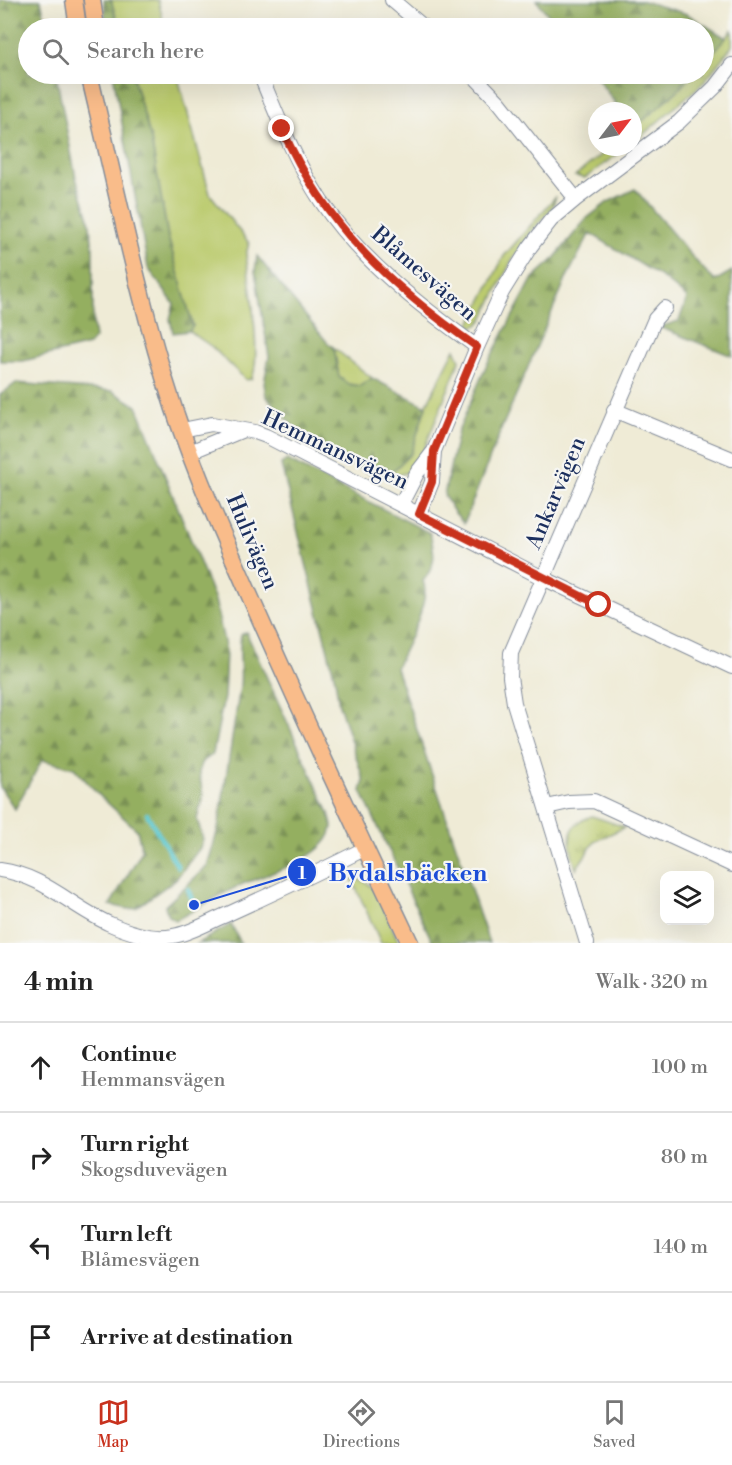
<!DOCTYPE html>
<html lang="en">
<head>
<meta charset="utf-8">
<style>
	:root { --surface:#fff; --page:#f6f6f6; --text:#222; --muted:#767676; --line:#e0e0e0; --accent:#c8321e }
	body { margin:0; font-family:"Libre Bodoni",serif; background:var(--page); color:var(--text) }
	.controls { position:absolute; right:18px; bottom:18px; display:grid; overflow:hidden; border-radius:12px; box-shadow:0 6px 24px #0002 }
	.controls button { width:54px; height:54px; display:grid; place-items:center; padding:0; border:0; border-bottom:2px solid var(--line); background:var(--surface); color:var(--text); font:30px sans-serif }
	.compass { position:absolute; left:588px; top:102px; width:54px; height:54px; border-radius:50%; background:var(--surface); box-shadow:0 6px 24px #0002; rotate:58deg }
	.stop { position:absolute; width:18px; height:18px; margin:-14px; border:4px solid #c8321e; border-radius:50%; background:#fff }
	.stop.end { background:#c8321e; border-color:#fff; box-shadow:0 2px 6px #0008 }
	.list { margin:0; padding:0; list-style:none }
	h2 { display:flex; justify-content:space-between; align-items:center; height:78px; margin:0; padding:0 24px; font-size:26px }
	h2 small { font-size:20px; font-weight:400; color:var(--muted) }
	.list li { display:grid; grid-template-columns:39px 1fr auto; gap:18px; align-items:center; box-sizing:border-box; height:90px; padding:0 24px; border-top:2px solid var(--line) }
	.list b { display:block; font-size:22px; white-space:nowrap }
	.list p { margin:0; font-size:20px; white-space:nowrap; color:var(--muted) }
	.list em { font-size:20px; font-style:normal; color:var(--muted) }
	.icon { flex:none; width:33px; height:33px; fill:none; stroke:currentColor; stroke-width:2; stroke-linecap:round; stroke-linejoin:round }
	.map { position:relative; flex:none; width:732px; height:943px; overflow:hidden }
	.search { position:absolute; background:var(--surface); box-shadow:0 6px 24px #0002; left:18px; right:18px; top:18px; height:66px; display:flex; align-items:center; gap:15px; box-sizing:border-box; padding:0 21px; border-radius:33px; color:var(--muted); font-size:22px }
	.sheet { height:438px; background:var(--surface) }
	nav { display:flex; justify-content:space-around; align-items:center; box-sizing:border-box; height:84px; border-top:2px solid var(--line); background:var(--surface); font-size:16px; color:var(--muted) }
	nav a { display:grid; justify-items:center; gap:3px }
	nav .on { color:var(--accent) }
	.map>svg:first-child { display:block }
	.green { fill:#bbcb6e; stroke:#6b7d66; stroke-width:1.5 }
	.forest { fill:url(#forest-firs); stroke:#586f60; stroke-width:1.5 }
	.park { fill:url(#park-tufts); stroke:#6b7d66; stroke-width:1.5 }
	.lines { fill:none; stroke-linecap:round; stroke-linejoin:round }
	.stream { stroke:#5cc9d1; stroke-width:4.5 }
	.minor-casing { stroke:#858d9a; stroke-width:16 }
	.major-casing { stroke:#858d9a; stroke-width:19 }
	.minor { stroke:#fff; stroke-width:14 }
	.major { stroke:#f9bc8a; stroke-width:16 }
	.route { stroke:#c8321e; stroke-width:8 }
	.labels { text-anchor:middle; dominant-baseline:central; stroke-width:4.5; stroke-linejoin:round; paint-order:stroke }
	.street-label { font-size:22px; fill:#1b2f5e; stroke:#f6f6f2 }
	.leader { fill:none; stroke:#1d4ed8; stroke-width:2 }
	.callout-dot { fill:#1d4ed8; stroke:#f6f6f2; stroke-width:2 }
	.mark-label { font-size:18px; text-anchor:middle; font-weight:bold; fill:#fff }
	.callout-label { font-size:24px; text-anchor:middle; font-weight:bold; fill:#1d4ed8; stroke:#f6f6f2; stroke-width:4.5; stroke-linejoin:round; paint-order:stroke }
</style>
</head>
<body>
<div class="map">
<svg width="732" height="943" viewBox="0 0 732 943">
	<defs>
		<pattern id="forest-firs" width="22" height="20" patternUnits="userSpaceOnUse" patternTransform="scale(1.5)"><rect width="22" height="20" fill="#94af61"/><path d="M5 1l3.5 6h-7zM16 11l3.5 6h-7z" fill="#788f53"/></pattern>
		<pattern id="park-tufts" width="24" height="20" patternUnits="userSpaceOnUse" patternTransform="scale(1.5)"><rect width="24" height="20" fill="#bbcb6e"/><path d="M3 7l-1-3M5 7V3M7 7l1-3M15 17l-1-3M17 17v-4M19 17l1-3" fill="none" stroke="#97a55e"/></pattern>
	</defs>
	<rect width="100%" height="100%" fill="#f6f6f2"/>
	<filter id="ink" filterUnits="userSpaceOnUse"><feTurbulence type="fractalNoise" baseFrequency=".0167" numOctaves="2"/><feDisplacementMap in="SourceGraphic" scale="12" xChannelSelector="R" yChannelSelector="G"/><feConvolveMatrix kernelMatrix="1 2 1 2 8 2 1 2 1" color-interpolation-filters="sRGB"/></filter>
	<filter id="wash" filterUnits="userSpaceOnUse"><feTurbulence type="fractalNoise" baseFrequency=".008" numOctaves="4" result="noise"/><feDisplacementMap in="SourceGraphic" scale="24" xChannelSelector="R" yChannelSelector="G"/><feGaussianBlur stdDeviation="1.35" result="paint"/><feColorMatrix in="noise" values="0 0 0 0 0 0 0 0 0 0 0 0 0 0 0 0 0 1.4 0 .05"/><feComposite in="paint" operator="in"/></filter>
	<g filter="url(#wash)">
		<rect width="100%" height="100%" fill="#efebd6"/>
		<!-- green -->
		<path class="green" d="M111,0H158L165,28H119Z
			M732,30V46L703,83L633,143V129L676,92L694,74H704V62L726,38Z
			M132,74H177L210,194L249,243L246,255C249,277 263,364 251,379L246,380L212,347L189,331L193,326L168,237L151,139Z
			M611,147H627L585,178L575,176Z
			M556,196L552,208L532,231L512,260L483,319L478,325L468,328L504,256Z
			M334,348L372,378L360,386L348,384L339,377Z
			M455,349L460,360L420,459L406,473L387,477L411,453L426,406Z
			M351,877L366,882L376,891L399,943H381Z"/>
		<!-- forest -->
		<path class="forest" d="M0,0H41L47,28H28V74H56L76,178L89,218L93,248V323L95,338L89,345L23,361H0Z
			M104,0H111L119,28H106Z
			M536,0L643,1L687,14L726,38L704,62V28H559Z
			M113,74H132L151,139L168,237L193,326L189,331L173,333L170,319L174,304L148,268Z
			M594,74H694L676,92L633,129V111H621Z
			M635,189L695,260L715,281L732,271V356L659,327L679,321L687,298L663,278L590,233L566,279L503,425L464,523L454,512L444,495L458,431L486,366L533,278L552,261L586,219L608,202Z
			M257,256L327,342L334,348L339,377L348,384L360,386L372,378L426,406L411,453L387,477L371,474L312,443L300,434L266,396L264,383L269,357L255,271Z
			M16,383L112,391L137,406L215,600L226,651L224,697L213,754L201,763L199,772L203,795L197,819L203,839L200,848L176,879L136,908L128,909L110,905L142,851L137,830L101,797L74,768L42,760L15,809L0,787V395Z
			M287,460L430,533C435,553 437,564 423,581C432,601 405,647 396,668L489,943H433L361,791L364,781L339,705L335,679L281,464Z
			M246,632L329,813C330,817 332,823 332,827C329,857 268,874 245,883C222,893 199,908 176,920L168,916L165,906L207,866L218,829L240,687C242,669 238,652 241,635Z
			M231,924L241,943H198Z"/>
		<!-- park -->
		<path class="park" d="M592,816L625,827L595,841L576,869C569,845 563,825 592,816Z"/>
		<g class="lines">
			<!-- stream -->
			<path class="stream" d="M147,814L178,867
				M188,889L194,905"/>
		</g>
	</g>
	<g filter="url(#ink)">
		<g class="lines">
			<defs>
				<path id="minor" d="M392,0L425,28
					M260,74C278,118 295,161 321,201C360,260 420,306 477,347
					M472,74L499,102L576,199
					M614,410L732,459
					M182,430L212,424L255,432L266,436L543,578L732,667
					M190,452L243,430
					M401,504L417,473L434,451L477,347L502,292L530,247L551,220L576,199L679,122L715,87L732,65
					M419,514L432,482L434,451
					M547,807L569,802L594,801L732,865
					M0,870C45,876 71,907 110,924C128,932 153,940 173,936C192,933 210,921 228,914C274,893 319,872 364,849
					M587,943L514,703L510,677L511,653L655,319L665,308"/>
				<path id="major" d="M74,0L78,28
					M92,0L96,28
					M89,74C116,186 138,299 174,409C198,481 230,551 261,621C309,729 359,836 410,943"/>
			</defs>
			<!-- minor casing -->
			<use href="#minor" class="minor-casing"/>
			<!-- major casing -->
			<use href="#major" class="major-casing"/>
			<!-- minor -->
			<use href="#minor" class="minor"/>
			<!-- major -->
			<use href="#major" class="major"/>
		</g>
	</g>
	<g class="lines" filter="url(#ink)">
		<!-- route -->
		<path class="route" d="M282,129C326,227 390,286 477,347L434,451L432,482L419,514L599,605"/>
	</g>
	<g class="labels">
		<!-- street labels -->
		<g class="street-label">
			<text transform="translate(424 274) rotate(41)">Blåmesvägen</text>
			<text transform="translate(335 450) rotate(25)">Hemmansvägen</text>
			<text transform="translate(556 493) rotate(-67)">Ankarvägen</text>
			<text transform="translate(252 542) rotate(67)">Hulivägen</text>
		</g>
	</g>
	<!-- callouts -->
	<path class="leader" d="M194 905L302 872"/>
	<g class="callout-dot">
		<circle cx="194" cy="905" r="6"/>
		<circle cx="302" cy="872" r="15"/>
	</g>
	<g class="mark-label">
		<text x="302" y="879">1</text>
	</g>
	<g class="callout-label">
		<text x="408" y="881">Bydalsbäcken</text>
	</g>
</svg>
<div class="controls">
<button><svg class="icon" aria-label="layers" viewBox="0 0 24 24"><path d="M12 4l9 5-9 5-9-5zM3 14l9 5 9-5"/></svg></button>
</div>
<svg class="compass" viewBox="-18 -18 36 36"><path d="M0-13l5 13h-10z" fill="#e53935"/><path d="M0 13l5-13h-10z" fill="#767676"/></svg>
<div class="stop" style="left:599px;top:605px"></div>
<div class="stop end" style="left:282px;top:129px"></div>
<div class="search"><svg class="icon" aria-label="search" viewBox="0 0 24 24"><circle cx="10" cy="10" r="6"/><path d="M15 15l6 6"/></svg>Search here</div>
</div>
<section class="sheet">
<h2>4 min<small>Walk · 320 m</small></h2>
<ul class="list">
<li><svg class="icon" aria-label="ahead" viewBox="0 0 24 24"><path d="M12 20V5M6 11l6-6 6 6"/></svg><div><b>Continue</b><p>Hemmansvägen</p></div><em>100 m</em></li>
<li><svg class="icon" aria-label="right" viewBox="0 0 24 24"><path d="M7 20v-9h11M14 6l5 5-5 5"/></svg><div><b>Turn right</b><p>Skogsduvevägen</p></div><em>80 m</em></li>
<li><svg class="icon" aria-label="left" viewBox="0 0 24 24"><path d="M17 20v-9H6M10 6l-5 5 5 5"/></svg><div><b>Turn left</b><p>Blåmesvägen</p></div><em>140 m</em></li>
<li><svg class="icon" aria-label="arrive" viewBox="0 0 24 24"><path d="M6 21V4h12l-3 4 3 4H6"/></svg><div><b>Arrive at destination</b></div></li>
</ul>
</section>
<nav>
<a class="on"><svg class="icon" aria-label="map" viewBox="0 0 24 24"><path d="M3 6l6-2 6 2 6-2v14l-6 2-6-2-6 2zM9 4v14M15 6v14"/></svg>Map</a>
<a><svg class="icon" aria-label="directions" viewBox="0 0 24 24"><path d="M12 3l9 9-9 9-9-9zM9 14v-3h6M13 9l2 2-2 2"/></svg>Directions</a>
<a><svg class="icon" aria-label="saved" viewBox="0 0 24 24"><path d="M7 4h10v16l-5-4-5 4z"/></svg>Saved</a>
</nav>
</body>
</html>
